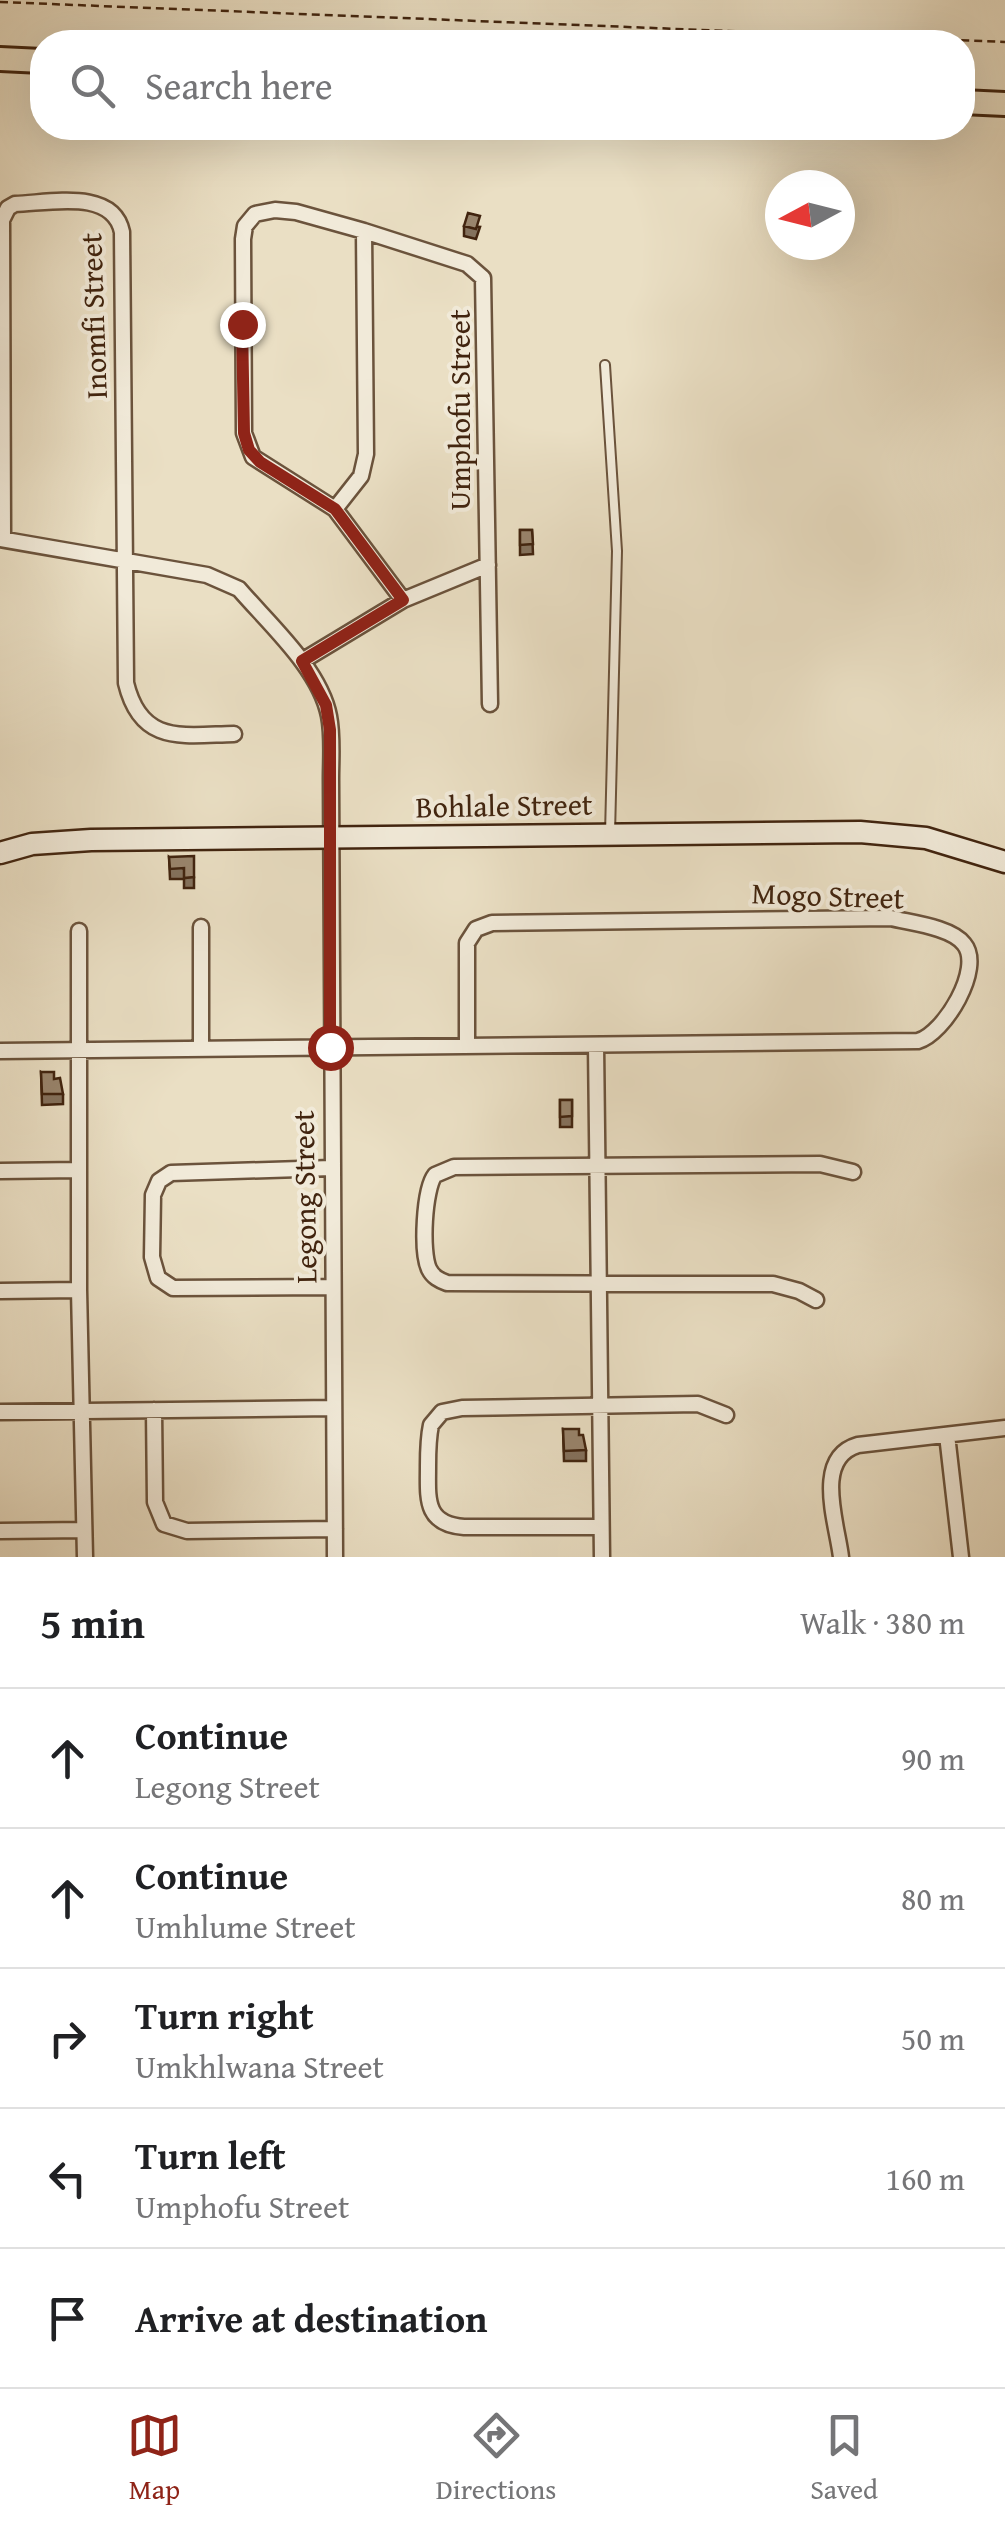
<!DOCTYPE html>
<html lang="en">
<head>
<meta charset="utf-8">
<style>
	:root { --surface:#fff; --page:#f2f2f2; --text:#202124; --muted:#757577; --line:#e0e0e0; --accent:#8f2418 }
	body { margin:0; font-family:"Gentium Book Plus",serif; background:var(--page); color:var(--text) }
	.compass { position:absolute; left:765px; top:170px; width:90px; height:90px; border-radius:50%; background:var(--surface); box-shadow:0 10px 40px #0002; rotate:263deg }
	.stop { position:absolute; width:30px; height:30px; margin:-22px; border:8px solid #8f2418; border-radius:50%; background:#fff }
	.stop.end { background:#8f2418; border-color:#fff; box-shadow:0 2px 10px #0008 }
	.list { margin:0; padding:0; list-style:none }
	h2 { display:flex; justify-content:space-between; align-items:center; height:130px; margin:0; padding:0 40px; font-size:42px }
	h2 small { font-size:32px; font-weight:400; color:var(--muted) }
	.list li { display:grid; grid-template-columns:65px 1fr auto; gap:30px; align-items:center; box-sizing:border-box; height:140px; padding:0 40px; border-top:2px solid var(--line) }
	.list b { display:block; font-size:38px; white-space:nowrap }
	.list p { margin:0; font-size:32px; white-space:nowrap; color:var(--muted) }
	.list em { font-size:32px; font-style:normal; color:var(--muted) }
	.icon { flex:none; width:55px; height:55px; fill:none; stroke:currentColor; stroke-width:2; stroke-linecap:round; stroke-linejoin:round }
	.map { position:relative; flex:none; width:1005px; height:1557px; overflow:hidden }
	.search { position:absolute; background:var(--surface); box-shadow:0 10px 40px #0002; left:30px; right:30px; top:30px; height:110px; display:flex; align-items:center; gap:25px; box-sizing:border-box; padding:0 35px; border-radius:40px; color:var(--muted); font-size:38px }
	.sheet { height:830px; background:var(--surface) }
	nav { display:flex; justify-content:space-around; align-items:center; box-sizing:border-box; height:140px; border-top:2px solid var(--line); background:var(--surface); font-size:28px; color:var(--muted) }
	nav a { display:grid; justify-items:center; gap:5px }
	nav .on { color:var(--accent) }
	.map>svg:first-child { display:block }
	.lines { fill:none; stroke-linecap:round; stroke-linejoin:round }
	.lane-casing { stroke:#6b533c; stroke-width:12 }
	.street-casing { stroke:#6b533c; stroke-width:19 }
	.secondary-casing { stroke:#41240f; stroke-width:25 }
	.primary-casing { stroke:#41240f; stroke-width:28 }
	.path { stroke:#41240f; stroke-width:2.5; stroke-dasharray:8 5; stroke-linecap:butt }
	.lane { stroke:#f1ead9; stroke-width:8 }
	.street { stroke:#f1ead9; stroke-width:14 }
	.secondary { stroke:#f1ead9; stroke-width:20 }
	.primary { stroke:#eadfc4; stroke-width:22 }
	.wall { fill:#84725e; stroke:#41240f; stroke-width:2.5 }
	.building { fill:#99856d; stroke:#41240f; stroke-width:2.5 }
	.route { stroke:#8f2418; stroke-width:12 }
	.labels { text-anchor:middle; dominant-baseline:central; stroke-width:8; stroke-linejoin:round; paint-order:stroke }
	.street-label { font-size:30px; fill:#41240f; stroke:#f1ead9 }
</style>
</head>
<body>
<div class="map">
<svg width="1005" height="1557" viewBox="0 0 1005 1557">
	<rect width="100%" height="100%" fill="#eadfc4"/>
	<filter id="stains"><feTurbulence type="fractalNoise" baseFrequency=".002" numOctaves="4"/><feColorMatrix values="0 0 0 0 .2 0 0 0 0 .09 0 0 0 0 .02 0 0 0 .5 -.17"/></filter>
	<radialGradient id="worn" r=".72"><stop offset=".6" stop-color="#630" stop-opacity="0"/><stop offset="1" stop-color="#630" stop-opacity=".3"/></radialGradient>
	<g class="lines">
		<defs>
			<path id="lane" d="M605,365L617,551L610,834"/>
			<path id="street" d="M335,509L361,476L366,454L364,231
				M0,539L207,575L239,589C269,624 320,669 329,716C333,736 331,758 331,779L335,1557
				M3,539L2,220L8,208L15,204C49,203 113,188 122,232L126,683C141,745 182,735 234,734
				M403,600L335,509L253,457L244,433L243,239L245,226L255,214L275,210L296,212L364,231L467,264L483,278L490,704
				M302,661L403,600L488,565
				M201,927V1048
				M79,931V1290L85,1557
				M596,1045L602,1557
				M0,1051L918,1041C944,1034 984,968 964,944C951,927 911,923 891,918L492,923L476,929L467,943V1045
				M331,1168L171,1173L159,1181L153,1195L152,1257L158,1278L173,1288L332,1287
				M0,1171L79,1170
				M0,1291L79,1290
				M816,1300L799,1291L773,1284L447,1283C439,1280 433,1277 429,1269C421,1252 424,1189 435,1175L454,1167L820,1164L853,1172
				M154,1410L155,1502L164,1524L187,1531L335,1529
				M0,1412L334,1408
				M947,1435L961,1557
				M601,1527H464C424,1524 428,1498 428,1466C428,1452 428,1439 431,1425L442,1412L462,1408L698,1404L726,1415
				M0,1531L84,1530
				M841,1557C837,1523 813,1458 858,1445L1005,1428"/>
			<path id="secondary" d="M0,853L32,844L91,840L860,832L926,838L1005,862"/>
			<path id="primary" d="M0,59L42,61
				M962,102L1005,104"/>
		</defs>
		<!-- lane casing -->
		<use href="#lane" class="lane-casing"/>
		<!-- street casing -->
		<use href="#street" class="street-casing"/>
		<!-- secondary casing -->
		<use href="#secondary" class="secondary-casing"/>
		<!-- primary casing -->
		<use href="#primary" class="primary-casing"/>
		<!-- path -->
		<path class="path" d="M0,2L1005,42"/>
		<!-- lane -->
		<use href="#lane" class="lane"/>
		<!-- street -->
		<use href="#street" class="street"/>
		<!-- secondary -->
		<use href="#secondary" class="secondary"/>
		<!-- primary -->
		<use href="#primary" class="primary"/>
	</g>
	<!-- wall -->
	<path class="wall" d="M464,226L480,227L476,239L464,236Z
		M520,530H532L533,554L520,555Z
		M169,857L194,877V888H184V879H170Z
		M41,1072L54,1079L63,1094V1104L42,1105Z
		M560,1100H572V1127H560Z
		M563,1429L579,1435L586,1450V1461H564Z"/>
	<!-- building -->
	<path class="building" d="M468,213L480,216L476,229L464,226Z
		M520,530H532L533,544L520,545Z
		M194,856V877L184,878V868L170,869L169,857Z
		M41,1072H54V1079L60,1078L63,1094H42Z
		M560,1100H572V1116L560,1117Z
		M563,1429H579V1435H583L586,1450L564,1451Z"/>
	<g class="lines">
		<!-- route -->
		<path class="route" d="M242,324L244,433L249,450L260,462L335,509L403,600L302,661L326,705L330,730V1047"/>
	</g>
	<g class="labels">
		<!-- street labels -->
		<g class="street-label">
			<text transform="translate(93 316) rotate(-92)">Inomfi Street</text>
			<text transform="translate(459 410) rotate(-90)">Umphofu Street</text>
			<text transform="translate(504 805) rotate(-1)">Bohlale Street</text>
			<text transform="translate(828 895) rotate(2)">Mogo Street</text>
			<text transform="translate(304 1197) rotate(-91)">Legong Street</text>
		</g>
	</g>
	<rect width="100%" height="100%" filter="url(#stains)"/>
	<rect width="100%" height="100%" fill="url(#worn)"/>
</svg>
<svg class="compass" viewBox="-18 -18 36 36"><path d="M0-13l5 13h-10z" fill="#e53935"/><path d="M0 13l5-13h-10z" fill="#757577"/></svg>
<div class="stop" style="left:330px;top:1047px"></div>
<div class="stop end" style="left:242px;top:324px"></div>
<div class="search"><svg class="icon" aria-label="search" viewBox="0 0 24 24"><circle cx="10" cy="10" r="6"/><path d="M15 15l6 6"/></svg>Search here</div>
</div>
<section class="sheet">
<h2>5 min<small>Walk · 380 m</small></h2>
<ul class="list">
<li><svg class="icon" aria-label="ahead" viewBox="0 0 24 24"><path d="M12 20V5M6 11l6-6 6 6"/></svg><div><b>Continue</b><p>Legong Street</p></div><em>90 m</em></li>
<li><svg class="icon" aria-label="ahead" viewBox="0 0 24 24"><path d="M12 20V5M6 11l6-6 6 6"/></svg><div><b>Continue</b><p>Umhlume Street</p></div><em>80 m</em></li>
<li><svg class="icon" aria-label="right" viewBox="0 0 24 24"><path d="M7 20v-9h11M14 6l5 5-5 5"/></svg><div><b>Turn right</b><p>Umkhlwana Street</p></div><em>50 m</em></li>
<li><svg class="icon" aria-label="left" viewBox="0 0 24 24"><path d="M17 20v-9H6M10 6l-5 5 5 5"/></svg><div><b>Turn left</b><p>Umphofu Street</p></div><em>160 m</em></li>
<li><svg class="icon" aria-label="arrive" viewBox="0 0 24 24"><path d="M6 21V4h12l-3 4 3 4H6"/></svg><div><b>Arrive at destination</b></div></li>
</ul>
</section>
<nav>
<a class="on"><svg class="icon" aria-label="map" viewBox="0 0 24 24"><path d="M3 6l6-2 6 2 6-2v14l-6 2-6-2-6 2zM9 4v14M15 6v14"/></svg>Map</a>
<a><svg class="icon" aria-label="directions" viewBox="0 0 24 24"><path d="M12 3l9 9-9 9-9-9zM9 14v-3h6M13 9l2 2-2 2"/></svg>Directions</a>
<a><svg class="icon" aria-label="saved" viewBox="0 0 24 24"><path d="M7 4h10v16l-5-4-5 4z"/></svg>Saved</a>
</nav>
</body>
</html>
